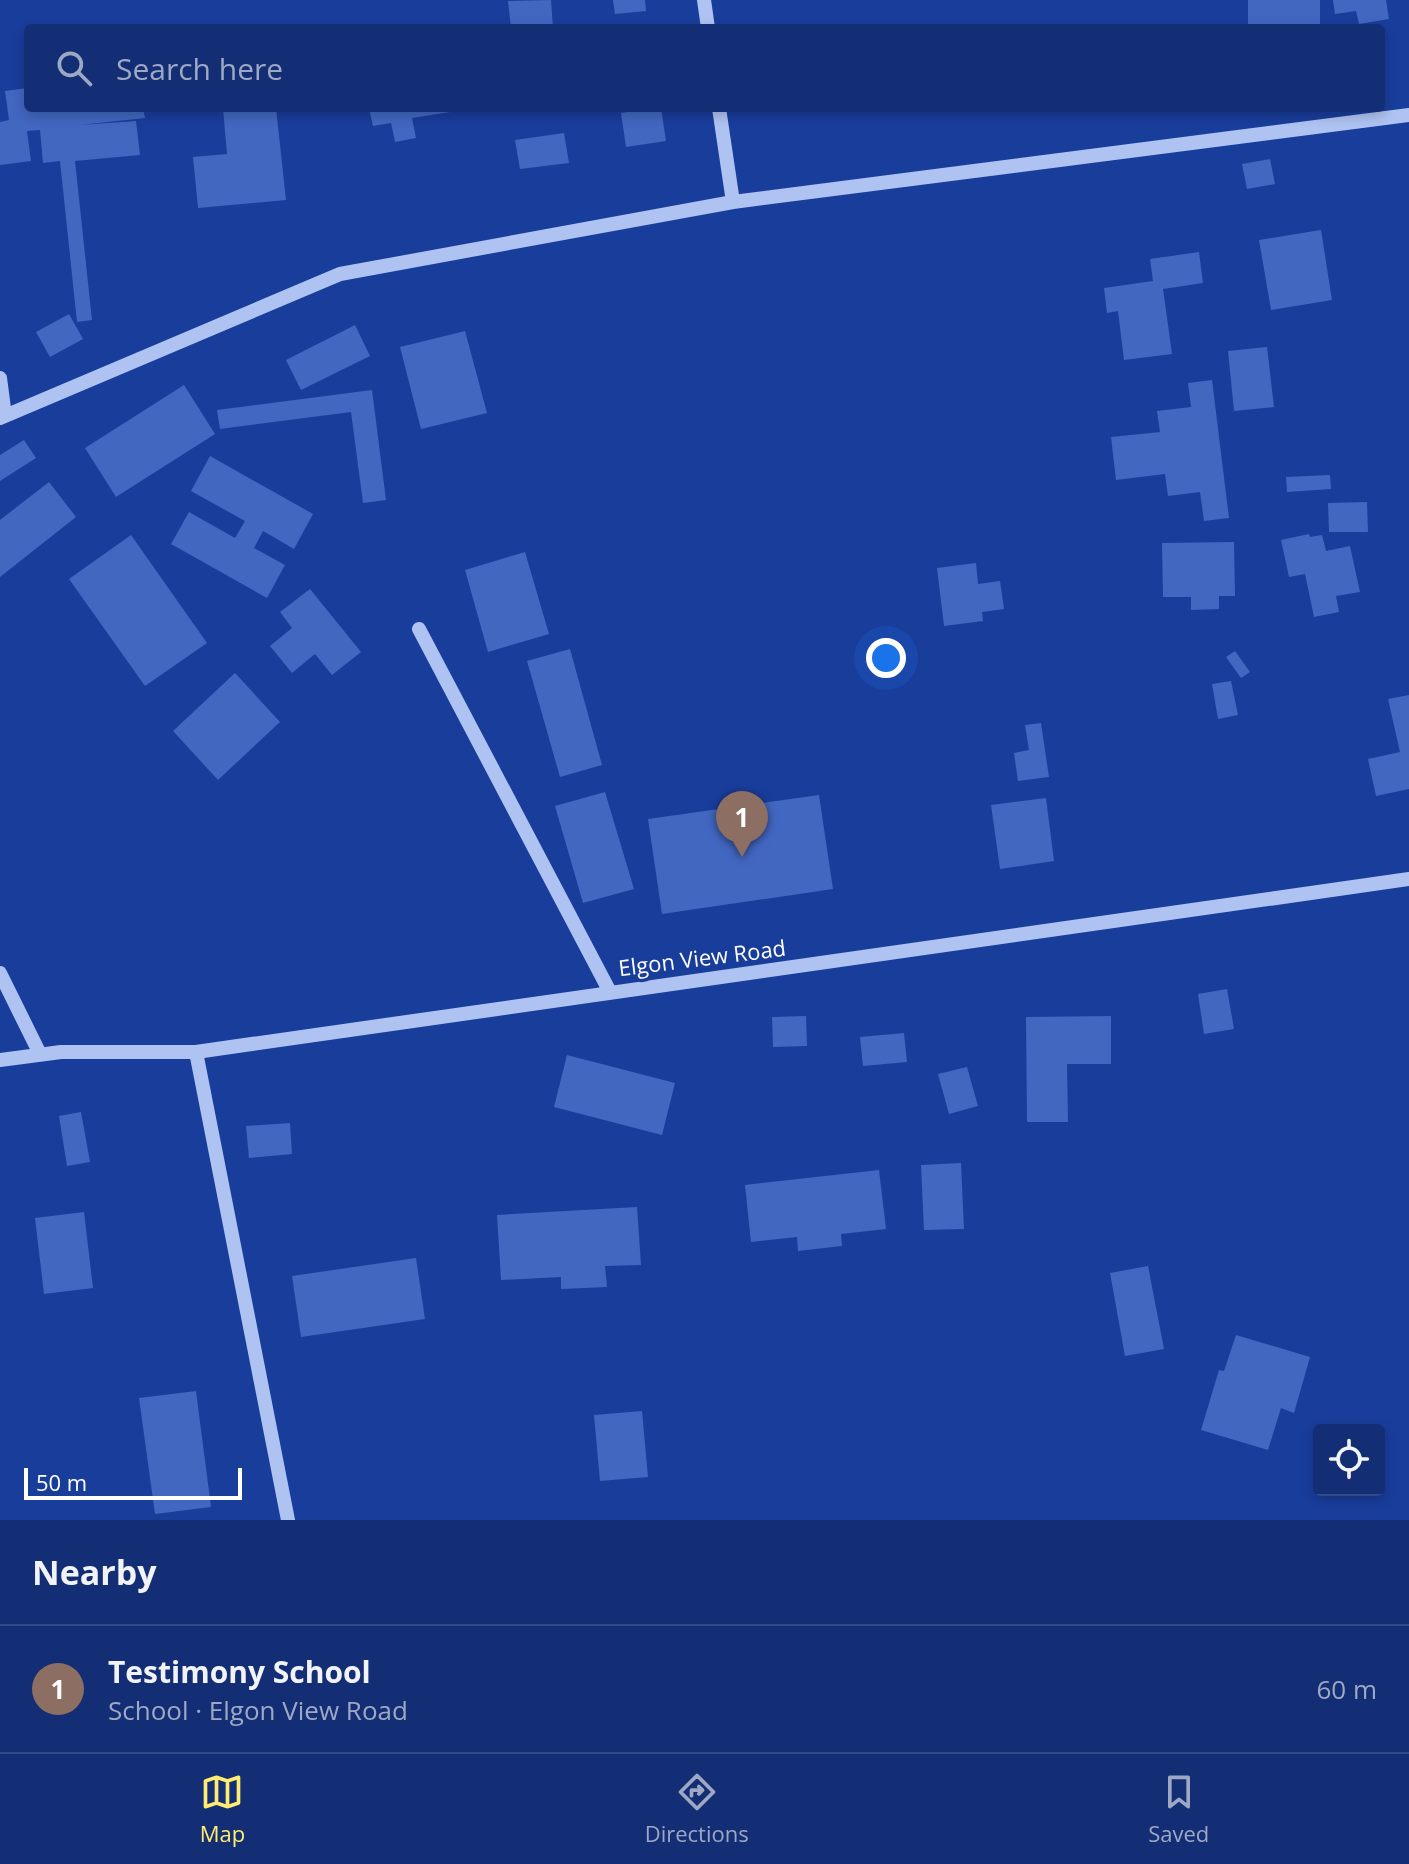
<!DOCTYPE html>
<html lang="en">
<head>
<meta charset="utf-8">
<style>
	:root { --surface:#132e74; --page:#1c3679; --text:#f1f3f6; --muted:#9da8c5; --line:#324a86; --accent:#ffec70 }
	body { margin:0; font-family:"Open Sans",sans-serif; background:var(--page); color:var(--text) }
	.controls { position:absolute; right:24px; bottom:24px; display:grid; overflow:hidden; border-radius:8px; box-shadow:0 4px 12px #0003 }
	.controls button { width:72px; height:72px; display:grid; place-items:center; padding:0; border:0; border-bottom:2px solid var(--line); background:var(--surface); color:var(--text); font:40px sans-serif }
	.scale { position:absolute; left:24px; bottom:20px; width:218px; box-sizing:border-box; padding-left:8px; border:4px solid #fff; border-top:0; font-size:22px; line-height:28px; white-space:nowrap; color:#fff; -webkit-text-stroke:6px #193d9b; paint-order:stroke }
	.you { position:absolute; left:886px; top:658px; width:28px; height:28px; margin:-20px; border:6px solid #fff; border-radius:50%; background:#1a73e8; box-shadow:0 0 0 12px #1a73e833 }
	.badge { display:grid; place-items:center; width:52px; height:52px; border-radius:50%; background:var(--accent); color:#fff; font-size:26px; font-weight:700 }
	.pin { position:absolute; translate:-50% -66px; filter:drop-shadow(0 2px 4px #0008) }
	.pin::after { content:''; position:absolute; top:42px; width:28px; height:24px; background:inherit; clip-path:polygon(0 0,100% 0,50% 100%) }
	.list { margin:0; padding:0; list-style:none }
	h2 { display:flex; justify-content:space-between; align-items:center; height:104px; margin:0; padding:0 32px; font-size:34px }
	h2 small { font-size:26px; font-weight:400; color:var(--muted) }
	.list li { display:grid; grid-template-columns:52px 1fr auto; gap:24px; align-items:center; box-sizing:border-box; height:128px; padding:0 32px; border-top:2px solid var(--line) }
	.list b { display:block; font-size:30px; white-space:nowrap }
	.list p { margin:0; font-size:26px; white-space:nowrap; color:var(--muted) }
	.list em { font-size:26px; font-style:normal; color:var(--muted) }
	.icon { flex:none; width:44px; height:44px; fill:none; stroke:currentColor; stroke-width:2; stroke-linecap:round; stroke-linejoin:round }
	.map { position:relative; flex:none; width:1409px; height:1520px; overflow:hidden }
	.search { position:absolute; background:var(--surface); box-shadow:0 4px 12px #0003; left:24px; right:24px; top:24px; height:88px; display:flex; align-items:center; gap:20px; box-sizing:border-box; padding:0 28px; border-radius:8px; color:var(--muted); font-size:30px }
	.sheet { height:232px; background:var(--surface) }
	nav { display:flex; justify-content:space-around; align-items:center; box-sizing:border-box; height:112px; border-top:2px solid var(--line); background:var(--surface); font-size:22px; color:var(--muted) }
	nav a { display:grid; justify-items:center; gap:4px }
	nav .on { color:var(--accent) }
	.map>svg:first-child { display:block }
	.building { fill:#4267c1 }
	.lines { fill:none; stroke-linecap:round; stroke-linejoin:round }
	.minor { stroke:#afc3f2; stroke-width:14 }
	.labels { text-anchor:middle; dominant-baseline:central; stroke-width:7; stroke-linejoin:round; paint-order:stroke }
	.street-label { font-size:22px; fill:#fff; stroke:#193d9b }
</style>
</head>
<body>
<div class="map">
<svg width="1409" height="1520" viewBox="0 0 1409 1520">
	<rect width="100%" height="100%" fill="#193d9b"/>
	<!-- building -->
	<path class="building" d="M551,0L553,28H511L508,1Z
		M613,0H645L646,11L615,14Z
		M1248,0H1320V28H1248Z
		M1333,0H1386L1389,19L1359,24L1356,11L1335,14Z
		M1026,24V28H1006L1005,26Z
		M28,88V108H143L145,118L79,125L136,121L140,155L75,161L92,320L77,322L60,161L43,163L40,130L27,131L31,161L0,165V122L9,120L5,91Z
		M223,108H276L286,200L198,208L193,157L227,154Z
		M369,108H463V110L412,118L416,138L395,142L391,123L373,126Z
		M652,108H661L666,141L626,147L621,113Z
		M564,133L569,163L520,169L515,140Z
		M1270,159L1275,184L1247,189L1242,164Z
		M1321,230L1332,300L1271,310L1259,240Z
		M1199,252L1203,283L1163,289L1172,354L1124,360L1118,311L1107,313L1104,288L1153,281L1150,259Z
		M69,314L83,339L50,357L36,332Z
		M355,325L370,356L301,390L286,360Z
		M465,331L487,413L421,429L400,347Z
		M1267,347L1274,407L1234,411L1228,351Z
		M1212,380L1229,518L1204,521L1200,492L1168,496L1165,474L1116,480L1111,437L1160,432L1157,411L1191,407L1188,383Z
		M184,385L215,434L116,497L85,448Z
		M372,390L386,500L363,503L351,412L220,429L217,410Z
		M24,440L36,458L0,481V455Z
		M210,456L313,514L294,549L263,531L254,548L285,565L267,598L171,544L189,512L235,538L245,521L191,491Z
		M1330,475L1331,489L1287,492L1286,477Z
		M49,482L76,517L0,577V520Z
		M1367,502L1368,532H1329L1328,503Z
		M1309,534L1310,537L1322,535L1326,551L1350,546L1360,592L1336,596L1339,612L1314,617L1305,574L1289,577L1281,540Z
		M131,535L207,643L145,686L69,579Z
		M1234,542L1235,596H1219V609L1191,610V597H1163L1162,543Z
		M525,552L549,634L488,652L465,570Z
		M976,563L978,584L1000,581L1004,609L982,612L983,621L944,626L937,568Z
		M310,589L361,652L332,675L315,654L292,673L270,646L292,628L280,612Z
		M570,649L602,765L560,777L527,661Z
		M1235,651L1250,672L1241,678L1226,657Z
		M235,673L280,722L218,780L173,731Z
		M1231,681L1238,715L1218,719L1212,684Z
		M1409,695V789L1376,796L1368,759L1400,752L1388,699Z
		M1041,723L1049,777L1018,781L1014,753L1029,750L1025,725Z
		M605,792L634,889L583,903L555,806Z
		M819,795L833,889L662,914L648,819Z
		M1046,798L1054,861L1000,869L991,805Z
		M1227,989L1234,1029L1204,1034L1198,994Z
		M806,1016L807,1046L773,1047L772,1017Z
		M1111,1016V1064H1067L1068,1122H1027L1026,1017Z
		M904,1033L907,1062L863,1066L860,1037Z
		M567,1055L675,1083L662,1135L554,1107Z
		M967,1067L978,1106L949,1114L938,1074Z
		M81,1112L90,1162L67,1166L59,1116Z
		M290,1123L292,1154L249,1158L246,1126Z
		M961,1163L964,1229L924,1230L921,1165Z
		M879,1170L886,1229L841,1234L842,1246L798,1251L797,1237L751,1242L745,1185Z
		M637,1207L641,1265L605,1266L607,1287L561,1289V1277L501,1280L497,1215Z
		M84,1212L93,1288L44,1294L35,1218Z
		M416,1258L425,1319L301,1337L292,1276Z
		M1148,1266L1164,1349L1125,1356L1110,1273Z
		M1236,1335L1310,1357L1294,1413L1281,1408L1268,1450L1201,1430L1219,1370L1224,1371Z
		M196,1391L211,1507L155,1514L139,1398Z
		M642,1411L648,1477L600,1481L594,1415Z"/>
	<g class="lines">
		<!-- minor -->
		<path class="minor" d="M704,0L708,28
			M719,108L733,202
			M0,378L5,416
			M0,418L340,274L733,202L1409,115
			M419,629L610,992
			M0,973L40,1054
			M196,1052L288,1520
			M0,1060L61,1052H196L1409,879"/>
	</g>
	<g class="labels">
		<!-- street labels -->
		<g class="street-label">
			<text transform="translate(702 957) rotate(-7)">Elgon View Road</text>
		</g>
	</g>
</svg>
<div class="controls">
<button><svg class="icon" aria-label="locate" viewBox="0 0 24 24"><circle cx="12" cy="12" r="6"/><path d="M12 2v4M12 18v4M2 12h4M18 12h4"/></svg></button>
</div>
<div class="scale">50 m</div>
<div class="you"></div>
<div class="pin badge" style="left:742px;top:857px;background:#8d6e63">1</div>
<div class="search"><svg class="icon" aria-label="search" viewBox="0 0 24 24"><circle cx="10" cy="10" r="6"/><path d="M15 15l6 6"/></svg>Search here</div>
</div>
<section class="sheet">
<h2>Nearby<small></small></h2>
<ul class="list">
<li><span class="badge" style="background:#8d6e63">1</span><div><b>Testimony School</b><p>School · Elgon View Road</p></div><em>60 m</em></li>
</ul>
</section>
<nav>
<a class="on"><svg class="icon" aria-label="map" viewBox="0 0 24 24"><path d="M3 6l6-2 6 2 6-2v14l-6 2-6-2-6 2zM9 4v14M15 6v14"/></svg>Map</a>
<a><svg class="icon" aria-label="directions" viewBox="0 0 24 24"><path d="M12 3l9 9-9 9-9-9zM9 14v-3h6M13 9l2 2-2 2"/></svg>Directions</a>
<a><svg class="icon" aria-label="saved" viewBox="0 0 24 24"><path d="M7 4h10v16l-5-4-5 4z"/></svg>Saved</a>
</nav>
</body>
</html>
